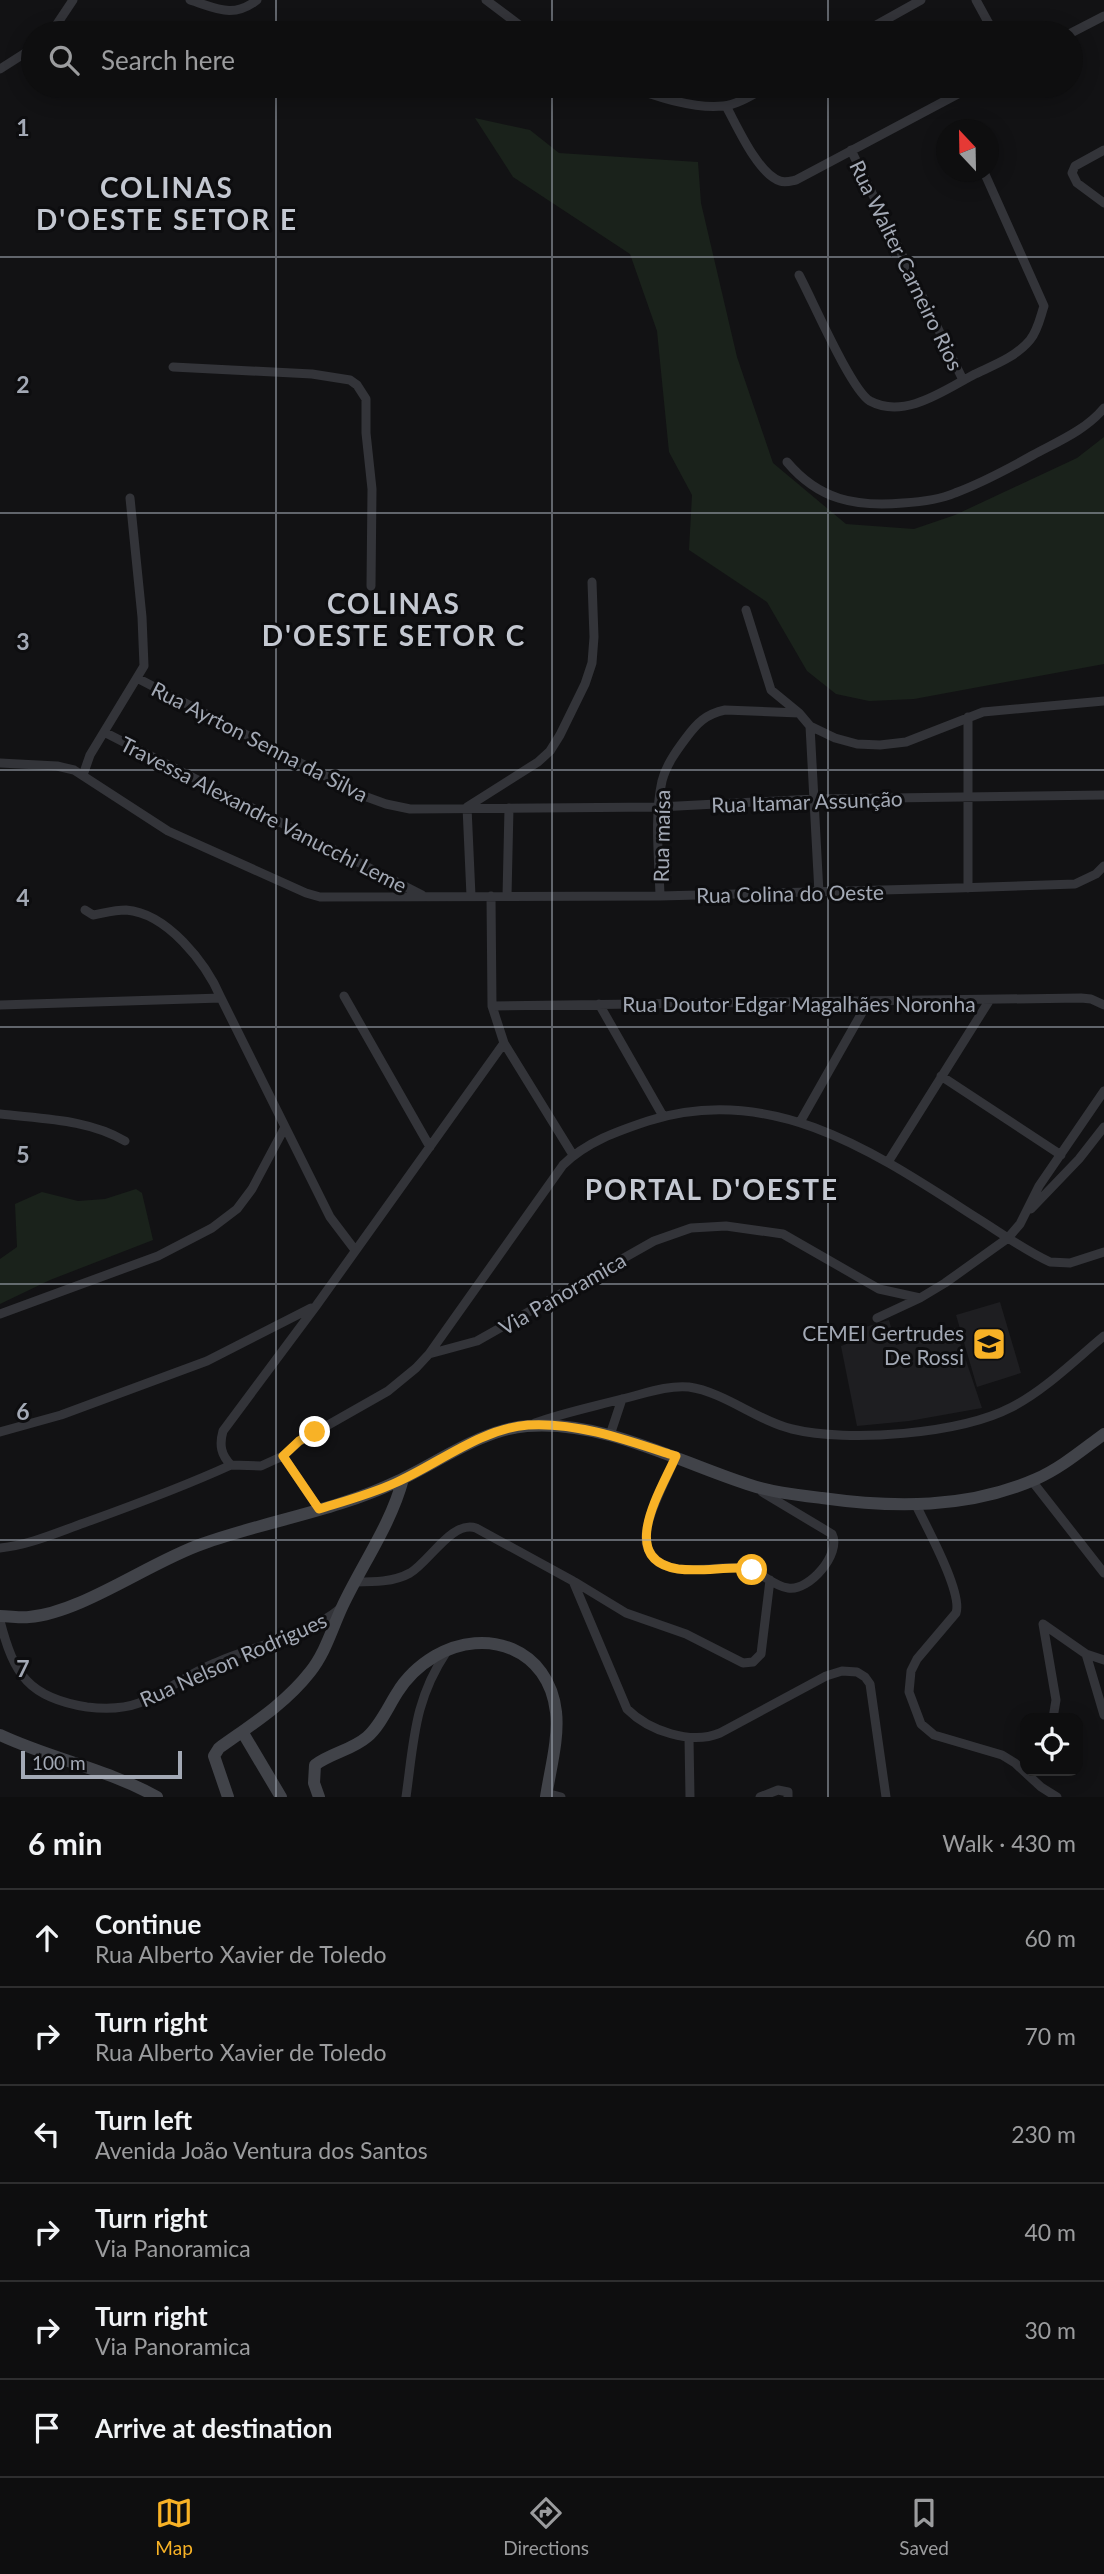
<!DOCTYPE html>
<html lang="en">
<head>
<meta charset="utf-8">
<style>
	:root { --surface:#0e0e0f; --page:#1c1c1d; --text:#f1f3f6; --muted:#9b9c9e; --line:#2e2e2f; --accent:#f8b226 }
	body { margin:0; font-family:Lato,sans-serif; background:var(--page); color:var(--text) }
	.controls { position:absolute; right:21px; bottom:21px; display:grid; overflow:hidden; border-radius:14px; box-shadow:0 4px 18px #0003 }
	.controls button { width:63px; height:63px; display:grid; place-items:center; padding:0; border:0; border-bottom:2px solid var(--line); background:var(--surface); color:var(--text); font:35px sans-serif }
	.compass { position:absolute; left:936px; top:119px; width:63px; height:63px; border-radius:50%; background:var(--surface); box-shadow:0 4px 18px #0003; rotate:338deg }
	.scale { position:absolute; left:21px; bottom:18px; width:161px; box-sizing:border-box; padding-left:7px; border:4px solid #a3a9b5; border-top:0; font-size:19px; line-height:24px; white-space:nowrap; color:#a3a9b5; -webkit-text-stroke:5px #0d0d0f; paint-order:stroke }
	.stop { position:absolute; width:21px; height:21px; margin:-16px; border:5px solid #f8b226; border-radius:50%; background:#fff }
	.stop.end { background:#f8b226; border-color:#fff; box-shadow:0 2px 7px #0008 }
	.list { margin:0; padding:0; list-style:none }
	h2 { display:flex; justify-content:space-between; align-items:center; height:91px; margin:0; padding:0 28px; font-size:30px }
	h2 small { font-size:23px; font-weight:400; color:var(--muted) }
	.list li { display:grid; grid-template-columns:46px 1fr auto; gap:21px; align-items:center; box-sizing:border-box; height:98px; padding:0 28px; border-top:2px solid var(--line) }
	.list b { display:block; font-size:26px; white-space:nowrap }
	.list p { margin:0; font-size:23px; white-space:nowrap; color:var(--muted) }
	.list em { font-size:23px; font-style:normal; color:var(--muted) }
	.icon { flex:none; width:38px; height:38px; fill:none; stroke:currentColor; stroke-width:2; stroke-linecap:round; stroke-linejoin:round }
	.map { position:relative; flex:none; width:1104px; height:1797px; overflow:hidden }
	.search { position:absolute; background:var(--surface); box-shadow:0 4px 18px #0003; left:21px; right:21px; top:21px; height:77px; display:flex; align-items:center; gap:18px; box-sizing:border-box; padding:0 24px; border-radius:38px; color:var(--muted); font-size:26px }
	.sheet { height:679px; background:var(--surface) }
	nav { display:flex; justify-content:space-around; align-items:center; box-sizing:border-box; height:98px; border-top:2px solid var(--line); background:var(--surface); font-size:19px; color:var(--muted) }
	nav a { display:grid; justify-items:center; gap:4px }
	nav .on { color:var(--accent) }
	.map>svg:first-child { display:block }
	.built { fill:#1e1e21 }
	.green { fill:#1a221b }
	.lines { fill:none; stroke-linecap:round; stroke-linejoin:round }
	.street { stroke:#333439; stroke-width:9 }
	.secondary { stroke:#414349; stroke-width:12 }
	.route { stroke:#f8b226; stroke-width:9 }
	.grid { fill:none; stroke:#a3a9b5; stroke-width:2; stroke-opacity:0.55 }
	.labels { text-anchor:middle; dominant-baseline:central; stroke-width:6; stroke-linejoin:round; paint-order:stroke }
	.street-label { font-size:21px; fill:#a3a9b5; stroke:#0d0d0f }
	.poi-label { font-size:21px; fill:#a3a9b5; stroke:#0d0d0f; text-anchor:end }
	.district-label { font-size:28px; font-weight:bold; letter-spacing:2px; fill:#c4c8d1; stroke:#0d0d0f }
	.grid-label { font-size:23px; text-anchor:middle; font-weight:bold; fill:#a3a9b5; stroke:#0d0d0f; stroke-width:6; stroke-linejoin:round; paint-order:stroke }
</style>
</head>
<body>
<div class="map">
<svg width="1104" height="1797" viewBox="0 0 1104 1797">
	<rect width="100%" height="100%" fill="#121214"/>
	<!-- built -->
	<path class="built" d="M1000,1302L1021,1373L977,1387L956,1315Z
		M889,1320L896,1345L955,1328L982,1408L909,1421L857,1426L841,1346L857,1340L855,1330Z"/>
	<!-- green -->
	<path class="green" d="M475,118L530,130L559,153L698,162L701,203L737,357L773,463L846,524L914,529L955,515L1077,458L1104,437V664L914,699L869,701L836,694L807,671L767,602L689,550L692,495L669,452L657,331L630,254L513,177Z
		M136,1189L142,1193L153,1240L50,1280L0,1304V1259L17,1247L15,1204L42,1192L78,1201L105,1199Z"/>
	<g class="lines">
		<!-- street -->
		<path class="street" d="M190,0C216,8 233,19 257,0
			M486,0L530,33
			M976,0L994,33
			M51,33L73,0
			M862,33L921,0
			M1071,33L1104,16
			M0,69L33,48
			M627,86C656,96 692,109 723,106C738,105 755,93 768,86
			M726,106C737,126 758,174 780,181C785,183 791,181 796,180L973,86
			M851,150L963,380
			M1104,150L1075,166L1072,173L1077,183L1104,203
			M799,275C812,299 851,390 870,401C905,420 946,389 975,374C994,365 1016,357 1030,340C1038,330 1040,318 1044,306L984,172
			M173,367L312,374L350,380L357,385L366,399V433L372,489L371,586
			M787,462C819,500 855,507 903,503C920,502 939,500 955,493C982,483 1008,469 1033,455C1057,442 1086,430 1104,408
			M746,610L771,690L799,713L810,726L835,738L857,744L880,745L906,742L983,712L1104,701
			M137,678L364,796L386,804L410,809L659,807L815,799L1104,795
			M810,726L819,893
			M104,732L422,895
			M0,763L57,766L74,770L168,831L306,893L320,897L660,896L957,888L1075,884L1096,874L1104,866
			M83,775L90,755L144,666L142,617L130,498
			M968,888V717
			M471,896L467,807L538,762L550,751L560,735L585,684L592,663L594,637L592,582
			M491,896L492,1006L504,1043L573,1155
			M507,896L509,808
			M660,896C659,859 654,817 662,781C666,765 677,750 686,738C697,723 706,714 725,710L799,713
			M85,910L93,915C104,913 115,910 126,910C167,913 206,963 221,998
			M344,996L430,1147
			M599,1004L663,1116
			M0,1005L221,998L330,1217L355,1250
			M492,1006L1081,998L1091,999L1104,1005
			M941,1076L1061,1155
			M0,1114C42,1119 88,1119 125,1141
			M800,1122L868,1002
			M888,1162L989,1001
			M1031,1209L1079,1159L1104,1127
			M0,1314L158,1256L212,1228L237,1209L252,1189L285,1127
			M877,1318L920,1298L945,1283L1008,1238L1020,1224L1039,1186L1104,1091
			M429,1354L477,1341L654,1241L691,1228L726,1226L783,1234L879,1289L920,1298
			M535,1423C563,1413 592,1407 622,1399C644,1394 666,1385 689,1387C724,1392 758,1421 792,1429C848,1443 960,1434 1012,1407C1045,1390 1075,1360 1104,1336
			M0,1432L61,1415L207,1361L311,1308
			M610,1435L622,1399
			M283,1456L261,1466L231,1465C221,1455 219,1445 223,1431L316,1306L504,1043
			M676,1456C668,1477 640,1525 647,1546C660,1584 716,1564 745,1568C760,1570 772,1586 788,1588C809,1592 842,1553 832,1534L762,1492
			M1032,1481L1104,1573
			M916,1505C926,1526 963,1593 956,1613L917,1659L911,1671L909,1692L921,1724L934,1735L1002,1755L1015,1763L1041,1787L1057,1797
			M319,1509L283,1456L300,1441L388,1391L416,1368L429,1354L563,1165C586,1142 618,1131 648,1121C773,1081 877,1154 977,1218C1001,1233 1024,1250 1050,1262L1070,1263L1104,1252
			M0,1548C29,1545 56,1533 84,1523C134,1505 183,1487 231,1465
			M355,1582C373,1582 394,1582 410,1573C430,1561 452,1520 476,1528L573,1581L627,1709C649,1731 691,1745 720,1733L826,1676L842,1671L857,1672L865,1677L870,1684L886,1797
			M575,1582L626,1613L686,1634L743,1663L753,1662L761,1654L770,1580
			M0,1621C14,1675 29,1698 87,1707C104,1709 123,1709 139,1703C166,1692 188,1674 215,1663C258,1644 304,1638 341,1608
			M1086,1654L1104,1715
			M1053,1718L1056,1700L1043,1624L1086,1654L1104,1660
			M689,1738L690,1797
			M546,1793L561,1797
			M406,1797C414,1740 414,1700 447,1651
			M760,1797L778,1790L788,1792V1797"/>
		<!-- secondary -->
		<path class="secondary" d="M0,1616C10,1616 20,1618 29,1617C81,1613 150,1562 202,1544C266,1521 336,1511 398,1481C437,1463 483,1429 527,1426C604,1420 676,1461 747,1484C770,1492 797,1495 822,1498C893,1508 968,1509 1036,1479C1061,1468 1082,1450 1104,1434
			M243,1733L281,1797
			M0,1735C51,1759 107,1769 157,1797
			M228,1797L214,1756L219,1748C251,1725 285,1704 310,1672C326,1652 332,1628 343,1605C363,1563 391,1524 403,1479
			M319,1797L314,1783L315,1765C331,1753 352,1750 367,1737C380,1726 388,1707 397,1693C406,1678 420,1665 435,1656C487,1626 549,1649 556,1712C559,1739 550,1770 546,1797"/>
	</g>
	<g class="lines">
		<!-- route -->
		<path class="route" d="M315,1432L299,1441L283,1456L319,1509C345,1501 371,1494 395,1483C438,1464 480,1429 528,1425C575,1422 624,1439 669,1454L676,1456C662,1489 616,1559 678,1569C700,1572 723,1567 744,1568L752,1570"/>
	</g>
	<!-- grid -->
	<path class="grid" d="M276,0V33M552,0V33M828,0V33M276,86V1797M552,86V1797M828,86V1797M0,257H1104M0,513H1104M0,770H1104M0,1027H1104M0,1284H1104M0,1540H1104"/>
	<!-- icons -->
	<defs>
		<symbol id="school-square" viewBox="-11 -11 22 22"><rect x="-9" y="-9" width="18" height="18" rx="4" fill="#f8b226" stroke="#0d0d0f"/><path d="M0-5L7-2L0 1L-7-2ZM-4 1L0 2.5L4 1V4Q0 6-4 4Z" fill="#111"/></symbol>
	</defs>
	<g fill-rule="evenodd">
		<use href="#school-square" x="970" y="1325" width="38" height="38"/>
	</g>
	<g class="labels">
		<!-- street labels -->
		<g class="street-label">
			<text transform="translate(907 265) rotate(64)">Rua Walter Carneiro Rios</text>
			<text transform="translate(260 741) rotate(27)">Rua Ayrton Senna da Silva</text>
			<text transform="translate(807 801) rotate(-2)">Rua Itamar Assunção</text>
			<text transform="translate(264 814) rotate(27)">Travessa Alexandre Vanucchi Leme</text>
			<text transform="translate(661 836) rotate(-89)">Rua maísa</text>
			<text transform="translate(790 893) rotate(-1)">Rua Colina do Oeste</text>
			<text x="799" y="1003">Rua Doutor Edgar Magalhães Noronha</text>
			<text transform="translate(562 1293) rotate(-30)">Via Panoramica</text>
			<text transform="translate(233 1659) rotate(-24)">Rua Nelson Rodrigues</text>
		</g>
		<!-- poi labels -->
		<g class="poi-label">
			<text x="964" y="1332">CEMEI Gertrudes<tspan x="964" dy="24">De Rossi</tspan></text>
		</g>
		<!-- district labels -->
		<g class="district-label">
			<text x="167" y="187">COLINAS<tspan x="167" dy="32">D'OESTE SETOR E</tspan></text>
			<text x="394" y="603">COLINAS<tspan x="394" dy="32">D'OESTE SETOR C</tspan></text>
			<text x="712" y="1189">PORTAL D'OESTE</text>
		</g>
	</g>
	<g class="grid-label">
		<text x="23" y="136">1</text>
		<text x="23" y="393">2</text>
		<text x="23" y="650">3</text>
		<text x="23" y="906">4</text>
		<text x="23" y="1163">5</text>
		<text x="23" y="1420">6</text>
		<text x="23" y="1677">7</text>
	</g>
</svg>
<div class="controls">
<button><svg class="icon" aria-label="locate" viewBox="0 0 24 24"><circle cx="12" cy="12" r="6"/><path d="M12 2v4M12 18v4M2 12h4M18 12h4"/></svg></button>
</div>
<svg class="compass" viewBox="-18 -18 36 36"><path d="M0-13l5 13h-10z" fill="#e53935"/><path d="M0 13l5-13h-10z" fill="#9b9c9e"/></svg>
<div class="scale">100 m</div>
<div class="stop" style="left:752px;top:1570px"></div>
<div class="stop end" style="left:315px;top:1432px"></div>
<div class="search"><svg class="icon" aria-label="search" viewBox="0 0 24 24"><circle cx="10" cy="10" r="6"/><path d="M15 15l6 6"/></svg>Search here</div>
</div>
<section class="sheet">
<h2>6 min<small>Walk · 430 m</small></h2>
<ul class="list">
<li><svg class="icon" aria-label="ahead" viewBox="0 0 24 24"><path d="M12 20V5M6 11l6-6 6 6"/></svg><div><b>Continue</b><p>Rua Alberto Xavier de Toledo</p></div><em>60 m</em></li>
<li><svg class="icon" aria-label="right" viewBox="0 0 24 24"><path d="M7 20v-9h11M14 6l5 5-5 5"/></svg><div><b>Turn right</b><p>Rua Alberto Xavier de Toledo</p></div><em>70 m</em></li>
<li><svg class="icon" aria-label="left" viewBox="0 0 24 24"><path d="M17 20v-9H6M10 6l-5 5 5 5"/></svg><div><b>Turn left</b><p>Avenida João Ventura dos Santos</p></div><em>230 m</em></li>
<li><svg class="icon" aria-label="right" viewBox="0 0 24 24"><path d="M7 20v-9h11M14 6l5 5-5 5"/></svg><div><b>Turn right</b><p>Via Panoramica</p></div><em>40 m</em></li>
<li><svg class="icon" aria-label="right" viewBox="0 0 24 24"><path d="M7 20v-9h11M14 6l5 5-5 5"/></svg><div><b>Turn right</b><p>Via Panoramica</p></div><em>30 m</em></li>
<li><svg class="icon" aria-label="arrive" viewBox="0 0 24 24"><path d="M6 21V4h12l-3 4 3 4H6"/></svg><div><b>Arrive at destination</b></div></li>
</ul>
</section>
<nav>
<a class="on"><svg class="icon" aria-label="map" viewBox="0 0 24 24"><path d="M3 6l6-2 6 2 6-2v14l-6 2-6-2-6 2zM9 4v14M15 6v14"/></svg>Map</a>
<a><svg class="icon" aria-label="directions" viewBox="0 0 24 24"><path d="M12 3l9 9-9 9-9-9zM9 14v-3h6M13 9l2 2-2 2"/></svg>Directions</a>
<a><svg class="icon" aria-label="saved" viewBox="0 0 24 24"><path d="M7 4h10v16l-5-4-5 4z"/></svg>Saved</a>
</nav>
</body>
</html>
